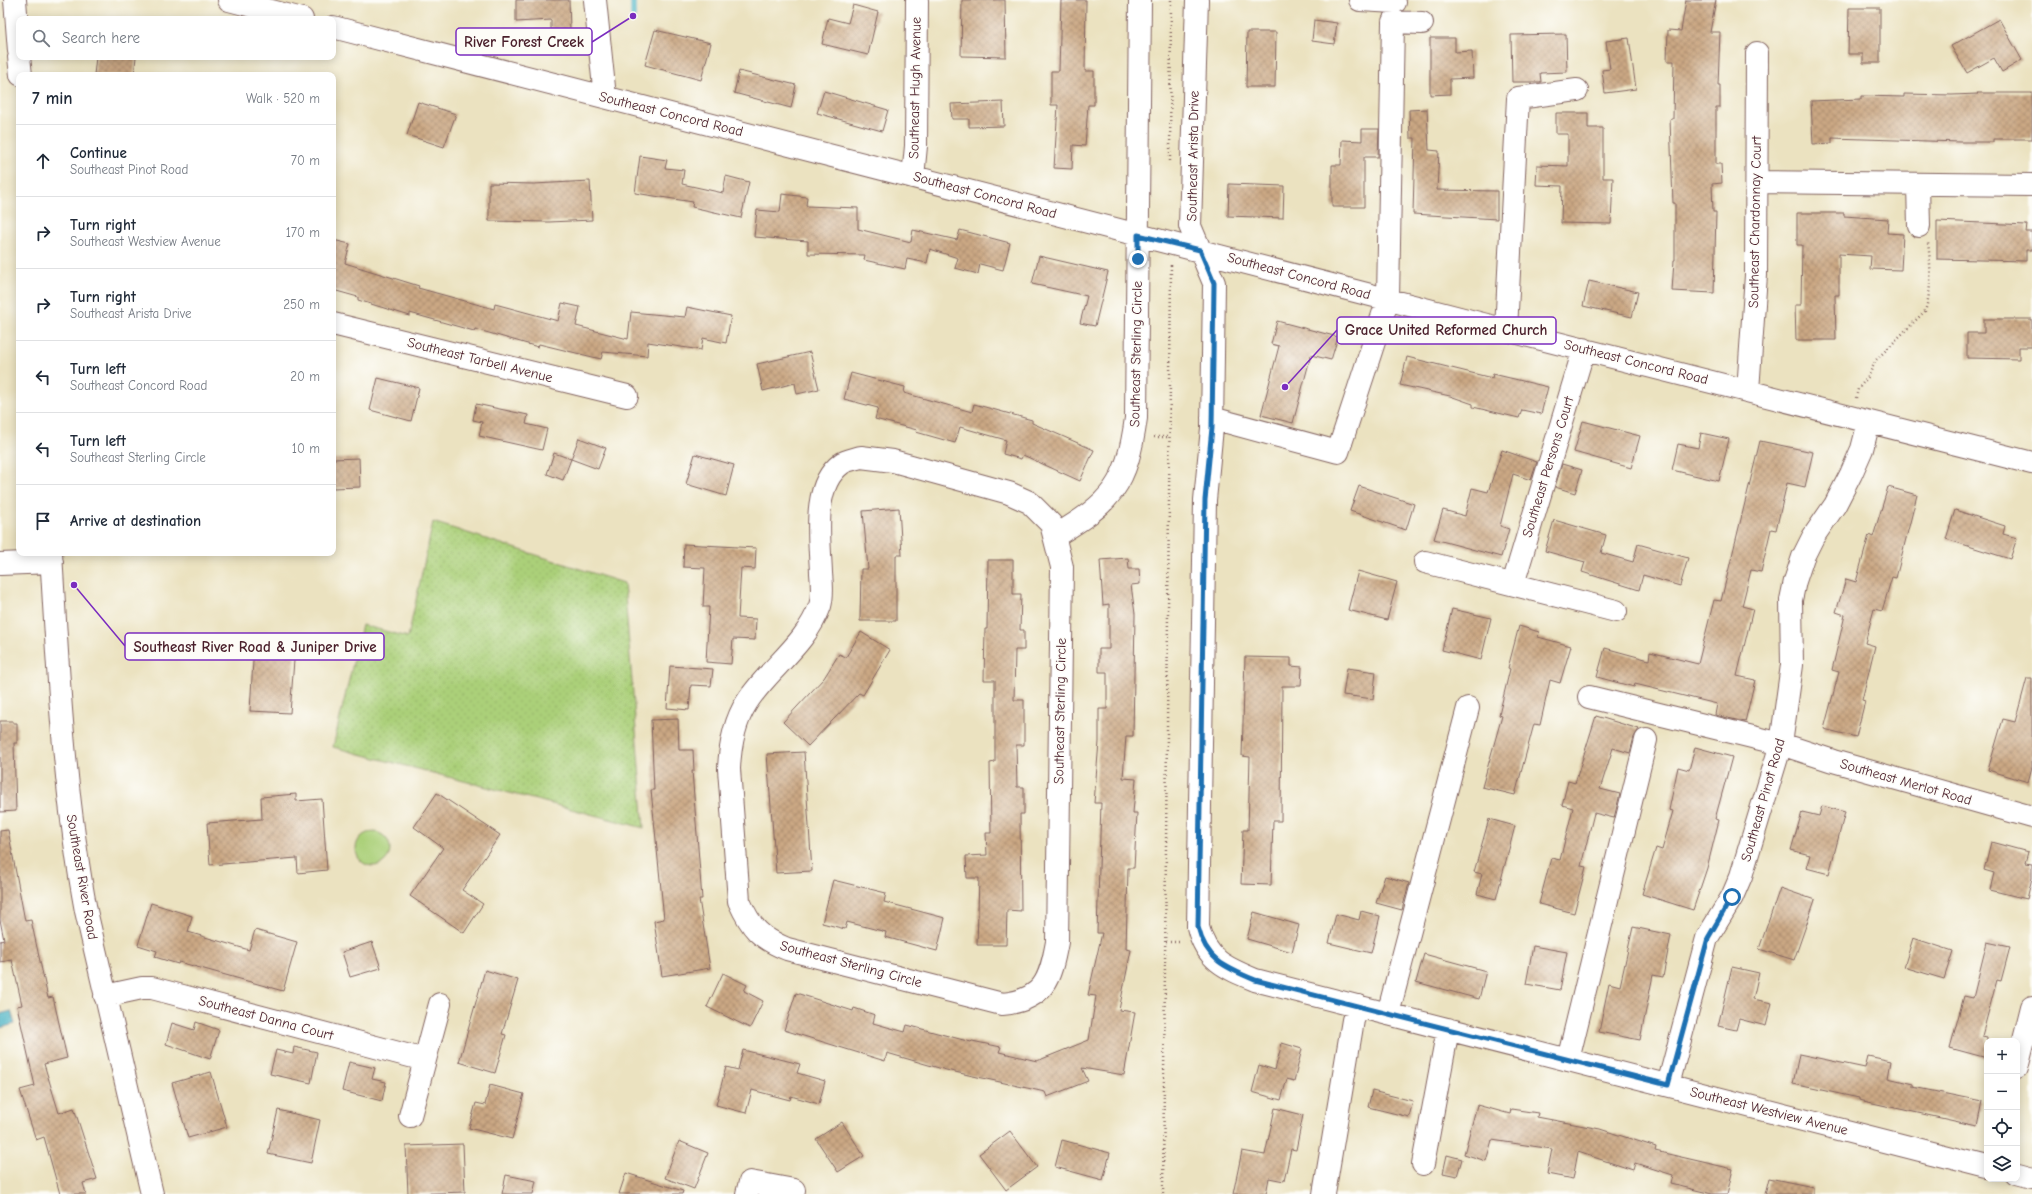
<!DOCTYPE html>
<html lang="en">
<head>
<meta charset="utf-8">
<style>
	:root { --surface:#fff; --page:#f2f2f3; --text:#1f2937; --muted:#747a83; --line:#e0e1e3 }
	body { margin:0; font-family:"Comic Neue",sans-serif; background:var(--page); color:var(--text) }
	.controls { position:absolute; right:12px; bottom:12px; display:grid; overflow:hidden; border-radius:8px; box-shadow:0 2px 10px #0003 }
	.controls button { width:36px; height:36px; display:grid; place-items:center; padding:0; border:0; border-bottom:1px solid var(--line); background:var(--surface); color:var(--text); font:20px sans-serif }
	.stop { position:absolute; width:12px; height:12px; margin:-9px; border:3px solid #1f6fb2; border-radius:50%; background:#fff }
	.stop.end { background:#1f6fb2; border-color:#fff; box-shadow:0 1px 4px #0008 }
	.list { margin:0; padding:0; list-style:none }
	h2 { display:flex; justify-content:space-between; align-items:center; height:52px; margin:0; padding:0 16px; font-size:17px }
	h2 small { font-size:13px; font-weight:400; color:var(--muted) }
	.list li { display:grid; grid-template-columns:26px 1fr auto; gap:12px; align-items:center; box-sizing:border-box; height:72px; padding:0 16px; border-top:1px solid var(--line) }
	.list b { display:block; font-size:15px; white-space:nowrap }
	.list p { margin:0; font-size:13px; white-space:nowrap; color:var(--muted) }
	.list em { font-size:13px; font-style:normal; color:var(--muted) }
	.icon { flex:none; width:22px; height:22px; fill:none; stroke:currentColor; stroke-width:2; stroke-linecap:round; stroke-linejoin:round }
	.map { position:relative; flex:none; width:2032px; height:1194px; overflow:hidden }
	.search { position:absolute; background:var(--surface); box-shadow:0 2px 10px #0003; left:16px; top:16px; width:320px; height:44px; display:flex; align-items:center; gap:10px; box-sizing:border-box; padding:0 14px; border-radius:8px; color:var(--muted); font-size:15px }
	.panel { position:absolute; background:var(--surface); box-shadow:0 2px 10px #0003; left:16px; top:72px; width:320px; height:484px; border-radius:8px }
	.map>svg:first-child { display:block }
	.grass { fill:url(#grass-dots); stroke:#7a7852 }
	.park { fill:#abd079; stroke:#7a7852 }
	.water { fill:#45b1c3; stroke:#486877 }
	.lines { fill:none; stroke-linecap:round; stroke-linejoin:round }
	.stream { stroke:#45b1c3; stroke-width:6 }
	.building { fill:url(#building-cross-hatch) }
	.minor-casing { stroke:#82635f; stroke-width:24 }
	.path { stroke:#82635f; stroke-width:2.5; stroke-dasharray:1 3; stroke-linecap:butt }
	.minor { stroke:#fff; stroke-width:22 }
	.route { stroke:#1f6fb2; stroke-width:5 }
	.labels { text-anchor:middle; dominant-baseline:central; stroke-width:3; stroke-linejoin:round; paint-order:stroke }
	.street-label { font-size:14px; fill:#4a1f2b; stroke:#fdfcf7 }
	.leader { fill:none; stroke:#7b2cbf; stroke-width:1.5 }
	.callout-dot { fill:#7b2cbf; stroke:#fdfcf7; stroke-width:1.5 }
	.callout { fill:#fdfcf7; stroke:#7b2cbf; stroke-width:1.5 }
	.callout-label { font-size:15px; text-anchor:middle; font-weight:bold; fill:#4a1f2b }
</style>
</head>
<body>
<div class="map">
<svg width="2032" height="1194" viewBox="0 0 2032 1194">
	<defs>
		<pattern id="grass-dots" width="8" height="8" patternUnits="userSpaceOnUse"><rect width="8" height="8" fill="#abd079"/><path d="M2 2h.1M6 6h.1" fill="none" stroke="#95b269" stroke-width="1.8" stroke-linecap="round"/></pattern>
		<pattern id="building-cross-hatch" width="8" height="8" patternUnits="userSpaceOnUse"><rect width="8" height="8" fill="#cba884"/><path d="M0 0l8 8M0 8l8-8" fill="none" stroke="#a7886c"/></pattern>
	</defs>
	<rect width="100%" height="100%" fill="#fdfcf7"/>
	<filter id="ink" filterUnits="userSpaceOnUse"><feTurbulence type="fractalNoise" baseFrequency=".025" numOctaves="2"/><feDisplacementMap in="SourceGraphic" scale="8" xChannelSelector="R" yChannelSelector="G"/><feConvolveMatrix kernelMatrix="1 2 1 2 8 2 1 2 1" color-interpolation-filters="sRGB"/></filter>
	<filter id="wash" filterUnits="userSpaceOnUse"><feTurbulence type="fractalNoise" baseFrequency=".012" numOctaves="4" result="noise"/><feDisplacementMap in="SourceGraphic" scale="16" xChannelSelector="R" yChannelSelector="G"/><feGaussianBlur stdDeviation="0.9" result="paint"/><feColorMatrix in="noise" values="0 0 0 0 0 0 0 0 0 0 0 0 0 0 0 0 0 1.4 0 .05"/><feComposite in="paint" operator="in"/></filter>
	<g filter="url(#wash)">
		<rect width="100%" height="100%" fill="#ebe2c0"/>
		<!-- grass -->
		<path class="grass" d="M433,522L624,583L644,828L333,747L362,625L408,637Z"/>
		<!-- park -->
		<path class="park" d="M356 849a17 17 0 1 1 34 0a17 17 0 1 1-34 0Z"/>
		<!-- water -->
		<path class="water" d="M11,1011L15,1024L0,1028V1014Z"/>
		<g class="lines">
			<!-- stream -->
			<path class="stream" d="M633,0V16"/>
		</g>
		<g id="blocks">
			<!-- building -->
			<path class="building" d="M516,0H569L570,30H551V20L516,22Z
				M962,0H1005L1006,57L961,56Z
				M1061,0H1086L1085,71H1094V105H1088L1085,146L1073,145L1072,169L1054,168L1058,105H1051V71H1059Z
				M1686,0H1716L1710,32H1720L1718,85H1720V107H1716V164H1721L1722,183L1712,184L1713,212H1716L1714,293L1672,291L1674,260H1675V203H1673L1670,119H1673L1674,61H1667L1668,30L1681,31Z
				M853,5L878,12L868,55L822,44L828,18L848,23Z
				M1849,8H1880V63H1863V54H1848Z
				M1999,19L2022,60L2002,72L1994,58L1967,73L1951,46Z
				M1314,20L1337,23L1334,44L1312,41Z
				M655,30L711,43L701,80L645,65Z
				M1247,32H1276L1275,87H1246Z
				M1566,34L1567,72L1540,73L1541,82H1512L1511,35Z
				M1430,38H1455V52L1472,51L1473,78L1450,79V94L1430,95Z
				M1629,38L1636,89L1605,93L1602,70L1610,69L1606,41Z
				M96,57H136L134,75H94Z
				M739,71L796,85L791,108L734,93Z
				M824,91L888,110L882,131L817,113Z
				M1977,93H2032V139H1993V142H1960L1832,138V143L1813,144L1811,101L1861,99V96L1904,97V94L1952,95L1978,94Z
				M418,102L456,114L444,147L407,135Z
				M1003,102L1004,126L969,127V119H952L951,104Z
				M1427,109L1429,150L1439,151L1437,190L1497,191V219L1413,214L1415,138H1410L1409,110Z
				M1556,113H1588V128H1603V178H1613L1611,224L1561,223L1562,186L1536,185L1537,165L1568,166V134H1556Z
				M1362,129H1379L1378,157H1364V207H1332V165H1341L1342,140L1362,141Z
				M640,156L667,160L665,168L684,170L682,184L723,193L726,176L749,182L741,218L692,207L693,202L635,193Z
				M590,181L592,220L549,222L489,221V183L534,184Z
				M1229,184L1284,186L1283,218L1228,216Z
				M782,194L807,197L806,206L858,208V229L911,242L913,230L957,240L960,230L1010,243L1003,270L980,264L978,274L955,268L958,258L930,249L927,263L907,259L905,269L864,260L865,255L808,254V241L754,237L757,210L780,212Z
				M1797,213H1844V216L1888,219L1887,233L1903,234L1901,270L1870,269L1871,256L1839,254V295H1835L1836,340H1796L1795,305H1801L1802,245H1797Z
				M1937,221L2027,225L2026,232H2032V250H2026V261L1937,259Z
				M333,240L350,244L345,263L419,286L418,288L494,309L495,304L558,321L562,303L580,307L576,326L628,339L631,312L685,317L687,307L731,316L726,343L703,338L701,350L648,342L647,356L603,352L601,359L539,344L538,347L475,329L474,331L410,313V316L358,300V297L333,290Z
				M1039,256L1108,272L1095,326L1080,323L1087,296L1032,284Z
				M1589,281L1638,292L1632,317L1583,306Z
				M1984,319H2032V347H2019V359L1967,358V333H1984Z
				M1277,321L1338,337L1331,360L1311,355L1293,423L1261,415L1279,346L1271,344Z
				M810,352L819,389L797,394L795,383L763,391L757,364Z
				M1407,357L1492,378L1493,374L1548,387L1541,414L1522,410L1519,418L1473,407V404L1450,396L1400,385Z
				M851,373L905,387L904,393L972,412L974,404L1032,420V423L1094,450L1080,481L1023,455L1021,459L1003,454L1006,440L960,427L955,443L916,432L917,430L875,419L878,408L844,399Z
				M378,378L419,388L411,421L370,410Z
				M476,404L528,415L526,424L547,429L542,450L479,436L482,422L473,420Z
				M1583,421L1640,436L1631,468L1574,452Z
				M1701,433L1729,439L1719,481L1672,470L1678,444L1698,448Z
				M579,438L606,448L598,469L571,459Z
				M1760,441L1813,452L1805,487L1787,483L1776,530L1771,529L1761,572L1751,570L1742,606L1753,609L1737,676L1755,680L1745,722L1715,715L1717,704L1635,684L1634,687L1597,677L1605,648L1649,660L1650,652L1698,664L1714,600L1721,601Z
				M1502,450L1537,462L1531,480L1513,474L1500,526L1509,529L1501,557L1434,539L1443,510L1465,516L1472,488L1488,492Z
				M554,453L571,459L563,480L547,474Z
				M695,454L734,465L726,496L686,484Z
				M359,458L360,487L333,488V459Z
				M1562,464L1582,470L1575,493L1555,487Z
				M1359,486L1414,504L1406,530L1350,511Z
				M1888,487L1917,495L1896,578L1892,577L1882,611L1874,609L1865,643L1875,646L1862,700L1865,701L1856,737L1824,729L1839,672L1832,670L1845,615L1836,612L1846,579L1856,582L1869,535L1873,537Z
				M899,508L902,555H896V621H860L861,569H868L863,511Z
				M1955,510L2005,526L2003,534L2017,538L2010,559L1946,539Z
				M1554,520L1606,535L1601,553L1633,562L1638,544L1688,558L1680,586L1643,575L1639,590L1582,572L1585,562L1545,551Z
				M684,544L756,548L755,569L741,568L738,618L756,619L755,640L733,639L731,664L706,662L709,607H703L705,568L683,567Z
				M1128,558L1129,569H1139L1140,584L1131,585L1135,614L1133,736H1126L1123,778L1136,779L1133,813H1137L1134,868H1128L1126,949L1131,950L1119,1010L1135,1012L1124,1075L1082,1068L1088,1081L1047,1097L1045,1092L946,1070L887,1053L885,1061L784,1030L796,993L853,1011L854,1008L875,1015L873,1023L905,1032L907,1025L971,1042L972,1041L1001,1047L999,1052L1037,1061L1089,1040L1096,996L1088,995L1102,933H1097L1101,803H1094L1099,742V709H1107V672H1099V649H1109V604L1103,605L1100,560Z
				M988,560H1013V594H1021L1020,630H1024V650H1015L1014,700H1024V745H1016L1017,787H1024V814H1020L1021,911L1007,910L1006,945H977L979,878H967L966,856L987,855L986,833H991L990,763L995,762V680H984L985,629H987Z
				M1358,571L1397,582L1387,620L1348,610Z
				M1452,609L1491,618L1481,660L1442,650Z
				M1519,626L1539,632L1538,637L1571,646L1560,683L1550,680L1540,725L1534,724L1515,795L1482,787L1502,716L1499,715L1510,669L1508,668Z
				M861,632L890,650L863,695L859,693L808,746L783,722L824,678L839,654L846,657Z
				M254,644L295,647L290,713L250,711Z
				M1245,657L1291,658V666L1302,667L1301,686H1282L1281,821H1273L1271,885L1241,884L1243,830H1248L1250,757L1242,756Z
				M670,666L713,669L711,686L691,685L689,710L667,708Z
				M1347,668L1376,672L1373,699L1343,695Z
				M2027,678H2032V767L2028,782L1988,770L2003,719L2015,722Z
				M1596,716L1639,729L1634,737L1630,753L1613,748L1600,789L1620,794L1614,818L1594,813L1581,866L1586,867L1574,913L1539,904L1551,858L1560,860L1573,808L1562,805L1568,781L1575,783Z
				M678,719L679,750H693L694,771H692L702,899H699L710,968L662,976L654,921L664,919L651,790H654L651,720Z
				M0,721H13V723H17V743H14L16,811L0,812Z
				M1695,747L1732,757L1715,819L1719,820L1707,868L1693,910L1642,894L1656,848L1662,850L1673,811L1669,810L1678,767L1689,770Z
				M804,752L812,871L776,873L767,754Z
				M437,793L500,835L462,890L483,904L464,933L410,896L443,848L414,827Z
				M296,794V801L322,799L327,870L298,873L297,858L210,865L207,823L262,819L261,797Z
				M1822,806L1845,812L1829,874L1806,868L1810,855L1791,850L1802,812L1819,816Z
				M1489,819L1515,826L1496,899L1477,894L1482,874L1474,872Z
				M8,830L25,921L31,920L48,998L53,997L67,1058L44,1064L59,1113L74,1108L97,1179L83,1183L86,1194H60L44,1137L36,1140L20,1090L35,1086L17,1006L22,1005L12,960L0,962V941L4,940L0,920V831Z
				M1991,842L2028,852L2025,863L2032,864V878L2027,899L1990,890L1994,873L1984,870Z
				M1385,876L1409,883L1402,910L1376,903Z
				M833,880L886,893L884,902L945,918L937,951L885,937L886,932L847,922L845,929L822,923Z
				M1780,888L1815,900L1794,960L1759,949Z
				M151,903L192,916L188,932L249,950L255,930L297,942L283,991L179,962L178,964L155,957L157,951L138,945Z
				M1361,911L1380,916L1371,953L1329,943L1336,914L1359,920Z
				M1254,912L1299,925L1292,952L1247,939Z
				M1633,927L1671,935L1663,977L1653,975L1640,1040L1599,1032L1609,983L1620,986Z
				M1913,938L1953,951L1944,979L1904,967Z
				M372,942L381,968L350,977L342,952Z
				M1987,942L2010,947L2001,981L1997,980L1982,1036L1987,1037V1058L1950,1048L1964,996L1973,998Z
				M1533,946L1567,952L1560,990L1526,984Z
				M1424,954L1486,971L1479,999L1416,982Z
				M1732,967L1759,973L1753,999L1772,1003L1766,1026L1739,1019L1736,1030L1718,1026Z
				M485,970L518,980L502,1034L506,1035L495,1073L459,1062Z
				M723,973L747,985L744,991L763,1001L750,1028L707,1007Z
				M196,1022L219,1030L210,1059L166,1044L172,1023L194,1030Z
				M1282,1043L1302,1049L1294,1081L1287,1079L1281,1100L1252,1092L1259,1065L1275,1070Z
				M294,1047L317,1052L311,1083L270,1074L276,1050L293,1054Z
				M743,1050L800,1064L797,1073L825,1081L819,1104L791,1096L790,1100L752,1090L746,1113L716,1105L726,1067L738,1070Z
				M1799,1054L1865,1068L1868,1056L1891,1061L1888,1078L1913,1084V1087L1982,1101L1977,1126L1859,1100V1098L1793,1084Z
				M349,1062L375,1068L372,1079L386,1082L382,1101L342,1091Z
				M211,1072L227,1127L188,1138L172,1083Z
				M490,1085L524,1094L512,1139L469,1128L476,1103L485,1105Z
				M1372,1091L1413,1101L1409,1117L1368,1107Z
				M1477,1105L1510,1114L1511,1109L1538,1113L1537,1117L1600,1129L1656,1147L1655,1151L1733,1169L1727,1194H1712L1671,1184L1673,1175L1635,1163L1633,1170L1578,1152L1573,1179L1547,1174L1552,1149L1492,1140L1486,1161L1464,1154Z
				M1275,1108L1303,1115L1296,1150L1291,1149L1284,1181L1269,1178L1266,1194H1233L1242,1151L1265,1155Z
				M278,1110L320,1120L311,1163L268,1154Z
				M842,1122L864,1156L838,1172L816,1139Z
				M1010,1131L1037,1167L1006,1190L979,1154Z
				M1062,1140L1110,1153L1103,1180L1055,1167Z
				M679,1141L708,1153L694,1189L665,1178Z
				M463,1144L465,1192L408,1194L406,1146Z
				M1447,1155L1462,1159L1457,1176L1443,1173Z
				M626,1173L683,1191L682,1194H619Z
				M506,1175L536,1181L533,1194H502Z
				M1769,1178L1813,1187V1194H1765Z"/>
		</g>
	</g>
	<g filter="url(#ink)">
		<use href="#blocks" fill-opacity="0" stroke="#82635f" stroke-width="1"/>
		<g class="lines">
			<defs>
				<path id="minor" d="M15,0L19,51
					M229,0L302,19
					M595,0L605,97
					M1197,0L1190,226L1214,283L1212,428L1205,500L1198,927C1206,960 1226,968 1255,980L1987,1167
					M1360,0L1395,2
					M333,27L1506,330L2032,463
					M19,57L21,75
					M913,177L916,146L917,0
					M1758,182L2032,185
					M1918,184L1919,226
					M333,324L627,396
					M1506,330L1518,98L1577,90
					M1748,391L1756,275L1757,53
					M1212,418L1338,452L1388,299L1393,22L1422,23
					M861,457L893,461L1009,493L1029,502L1051,524L1062,567L1057,942C1050,980 1044,1000 1002,1004L787,949C760,938 751,928 739,901L729,769C730,746 734,722 747,702C768,669 806,645 820,606C823,596 822,583 821,573C820,540 811,486 841,464C846,460 855,459 861,457Z
					M1055,536C1112,502 1127,485 1136,418L1140,0
					M51,553C58,673 64,793 86,911L152,1194
					M1425,562L1616,611
					M0,564L52,562
					M1513,584L1584,349
					M1589,697L1781,744L1833,761L2032,817
					M105,996L142,988H152L425,1060
					M1388,1014L1468,708
					M1568,1060L1646,740
					M2017,1067L2032,1007
					M1668,1085L1707,938L1732,897L1741,876L1781,744L1792,665L1791,600L1795,581L1803,557L1813,537L1835,505L1851,474L1862,449L1869,422
					M410,1116L440,1004
					M1423,1164L1448,1029
					M2017,1174L2032,1178
					M747,1194L750,1182L794,1190
					M1324,1194L1353,1020L1359,1006"/>
			</defs>
			<!-- minor casing -->
			<use href="#minor" class="minor-casing"/>
			<!-- path -->
			<path class="path" d="M1170,161L1171,0
				M1856,398L1858,389L1868,377L1876,360L1925,311C1932,290 1931,265 1928,243
				M1154,437H1170
				M1166,942H1181
				M1163,1194L1171,264"/>
			<!-- minor -->
			<use href="#minor" class="minor"/>
		</g>
	</g>
	<g class="lines" filter="url(#ink)">
		<!-- route -->
		<path class="route" d="M1138,259V235L1200,250L1214,283L1212,428L1205,500L1198,927C1206,960 1226,968 1255,980L1668,1085L1708,938L1732,897"/>
	</g>
	<g class="labels">
		<!-- street labels -->
		<g class="street-label">
			<text transform="translate(915 88) rotate(-89)">Southeast Hugh Avenue</text>
			<text transform="translate(671 114) rotate(14)">Southeast Concord Road</text>
			<text transform="translate(1193 156) rotate(-89)">Southeast Arista Drive</text>
			<text transform="translate(985 195) rotate(15)">Southeast Concord Road</text>
			<text transform="translate(1755 222) rotate(-89)">Southeast Chardonnay Court</text>
			<text transform="translate(1299 276) rotate(15)">Southeast Concord Road</text>
			<text transform="translate(1136 354) rotate(-89)">Southeast Sterling Circle</text>
			<text transform="translate(480 360) rotate(14)">Southeast Tarbell Avenue</text>
			<text transform="translate(1636 362) rotate(14)">Southeast Concord Road</text>
			<text transform="translate(1548 467) rotate(-73)">Southeast Persons Court</text>
			<text transform="translate(1060 711) rotate(-89)">Southeast Sterling Circle</text>
			<text transform="translate(1906 782) rotate(16)">Southeast Merlot Road</text>
			<text transform="translate(1763 800) rotate(-74)">Southeast Pinot Road</text>
			<text transform="translate(82 877) rotate(80)">Southeast River Road</text>
			<text transform="translate(851 964) rotate(15)">Southeast Sterling Circle</text>
			<text transform="translate(266 1018) rotate(15)">Southeast Danna Court</text>
			<text transform="translate(1769 1111) rotate(14)">Southeast Westview Avenue</text>
		</g>
	</g>
	<!-- callouts -->
	<path class="leader" d="M633 16L592 42M1285 387L1337 330M74 585L125 646"/>
	<g class="callout-dot">
		<circle cx="633" cy="16" r="4"/>
		<circle cx="1285" cy="387" r="4"/>
		<circle cx="74" cy="585" r="4"/>
	</g>
	<g class="callout">
		<rect x="456" y="28" width="136" height="27" rx="4"/>
		<rect x="1337" y="317" width="219" height="27" rx="4"/>
		<rect x="125" y="633" width="259" height="27" rx="4"/>
	</g>
	<g class="callout-label">
		<text x="524" y="47">River Forest Creek</text>
		<text x="1446" y="335">Grace United Reformed Church</text>
		<text x="255" y="652">Southeast River Road &amp; Juniper Drive</text>
	</g>
</svg>
<div class="controls">
<button>+</button>
<button>−</button>
<button><svg class="icon" aria-label="locate" viewBox="0 0 24 24"><circle cx="12" cy="12" r="6"/><path d="M12 2v4M12 18v4M2 12h4M18 12h4"/></svg></button>
<button><svg class="icon" aria-label="layers" viewBox="0 0 24 24"><path d="M12 4l9 5-9 5-9-5zM3 14l9 5 9-5"/></svg></button>
</div>
<div class="stop" style="left:1732px;top:897px"></div>
<div class="stop end" style="left:1138px;top:259px"></div>
<div class="search"><svg class="icon" aria-label="search" viewBox="0 0 24 24"><circle cx="10" cy="10" r="6"/><path d="M15 15l6 6"/></svg>Search here</div>
<section class="panel">
<h2>7 min<small>Walk · 520 m</small></h2>
<ul class="list">
<li><svg class="icon" aria-label="ahead" viewBox="0 0 24 24"><path d="M12 20V5M6 11l6-6 6 6"/></svg><div><b>Continue</b><p>Southeast Pinot Road</p></div><em>70 m</em></li>
<li><svg class="icon" aria-label="right" viewBox="0 0 24 24"><path d="M7 20v-9h11M14 6l5 5-5 5"/></svg><div><b>Turn right</b><p>Southeast Westview Avenue</p></div><em>170 m</em></li>
<li><svg class="icon" aria-label="right" viewBox="0 0 24 24"><path d="M7 20v-9h11M14 6l5 5-5 5"/></svg><div><b>Turn right</b><p>Southeast Arista Drive</p></div><em>250 m</em></li>
<li><svg class="icon" aria-label="left" viewBox="0 0 24 24"><path d="M17 20v-9H6M10 6l-5 5 5 5"/></svg><div><b>Turn left</b><p>Southeast Concord Road</p></div><em>20 m</em></li>
<li><svg class="icon" aria-label="left" viewBox="0 0 24 24"><path d="M17 20v-9H6M10 6l-5 5 5 5"/></svg><div><b>Turn left</b><p>Southeast Sterling Circle</p></div><em>10 m</em></li>
<li><svg class="icon" aria-label="arrive" viewBox="0 0 24 24"><path d="M6 21V4h12l-3 4 3 4H6"/></svg><div><b>Arrive at destination</b></div></li>
</ul>
</section>
</div>
</body>
</html>
